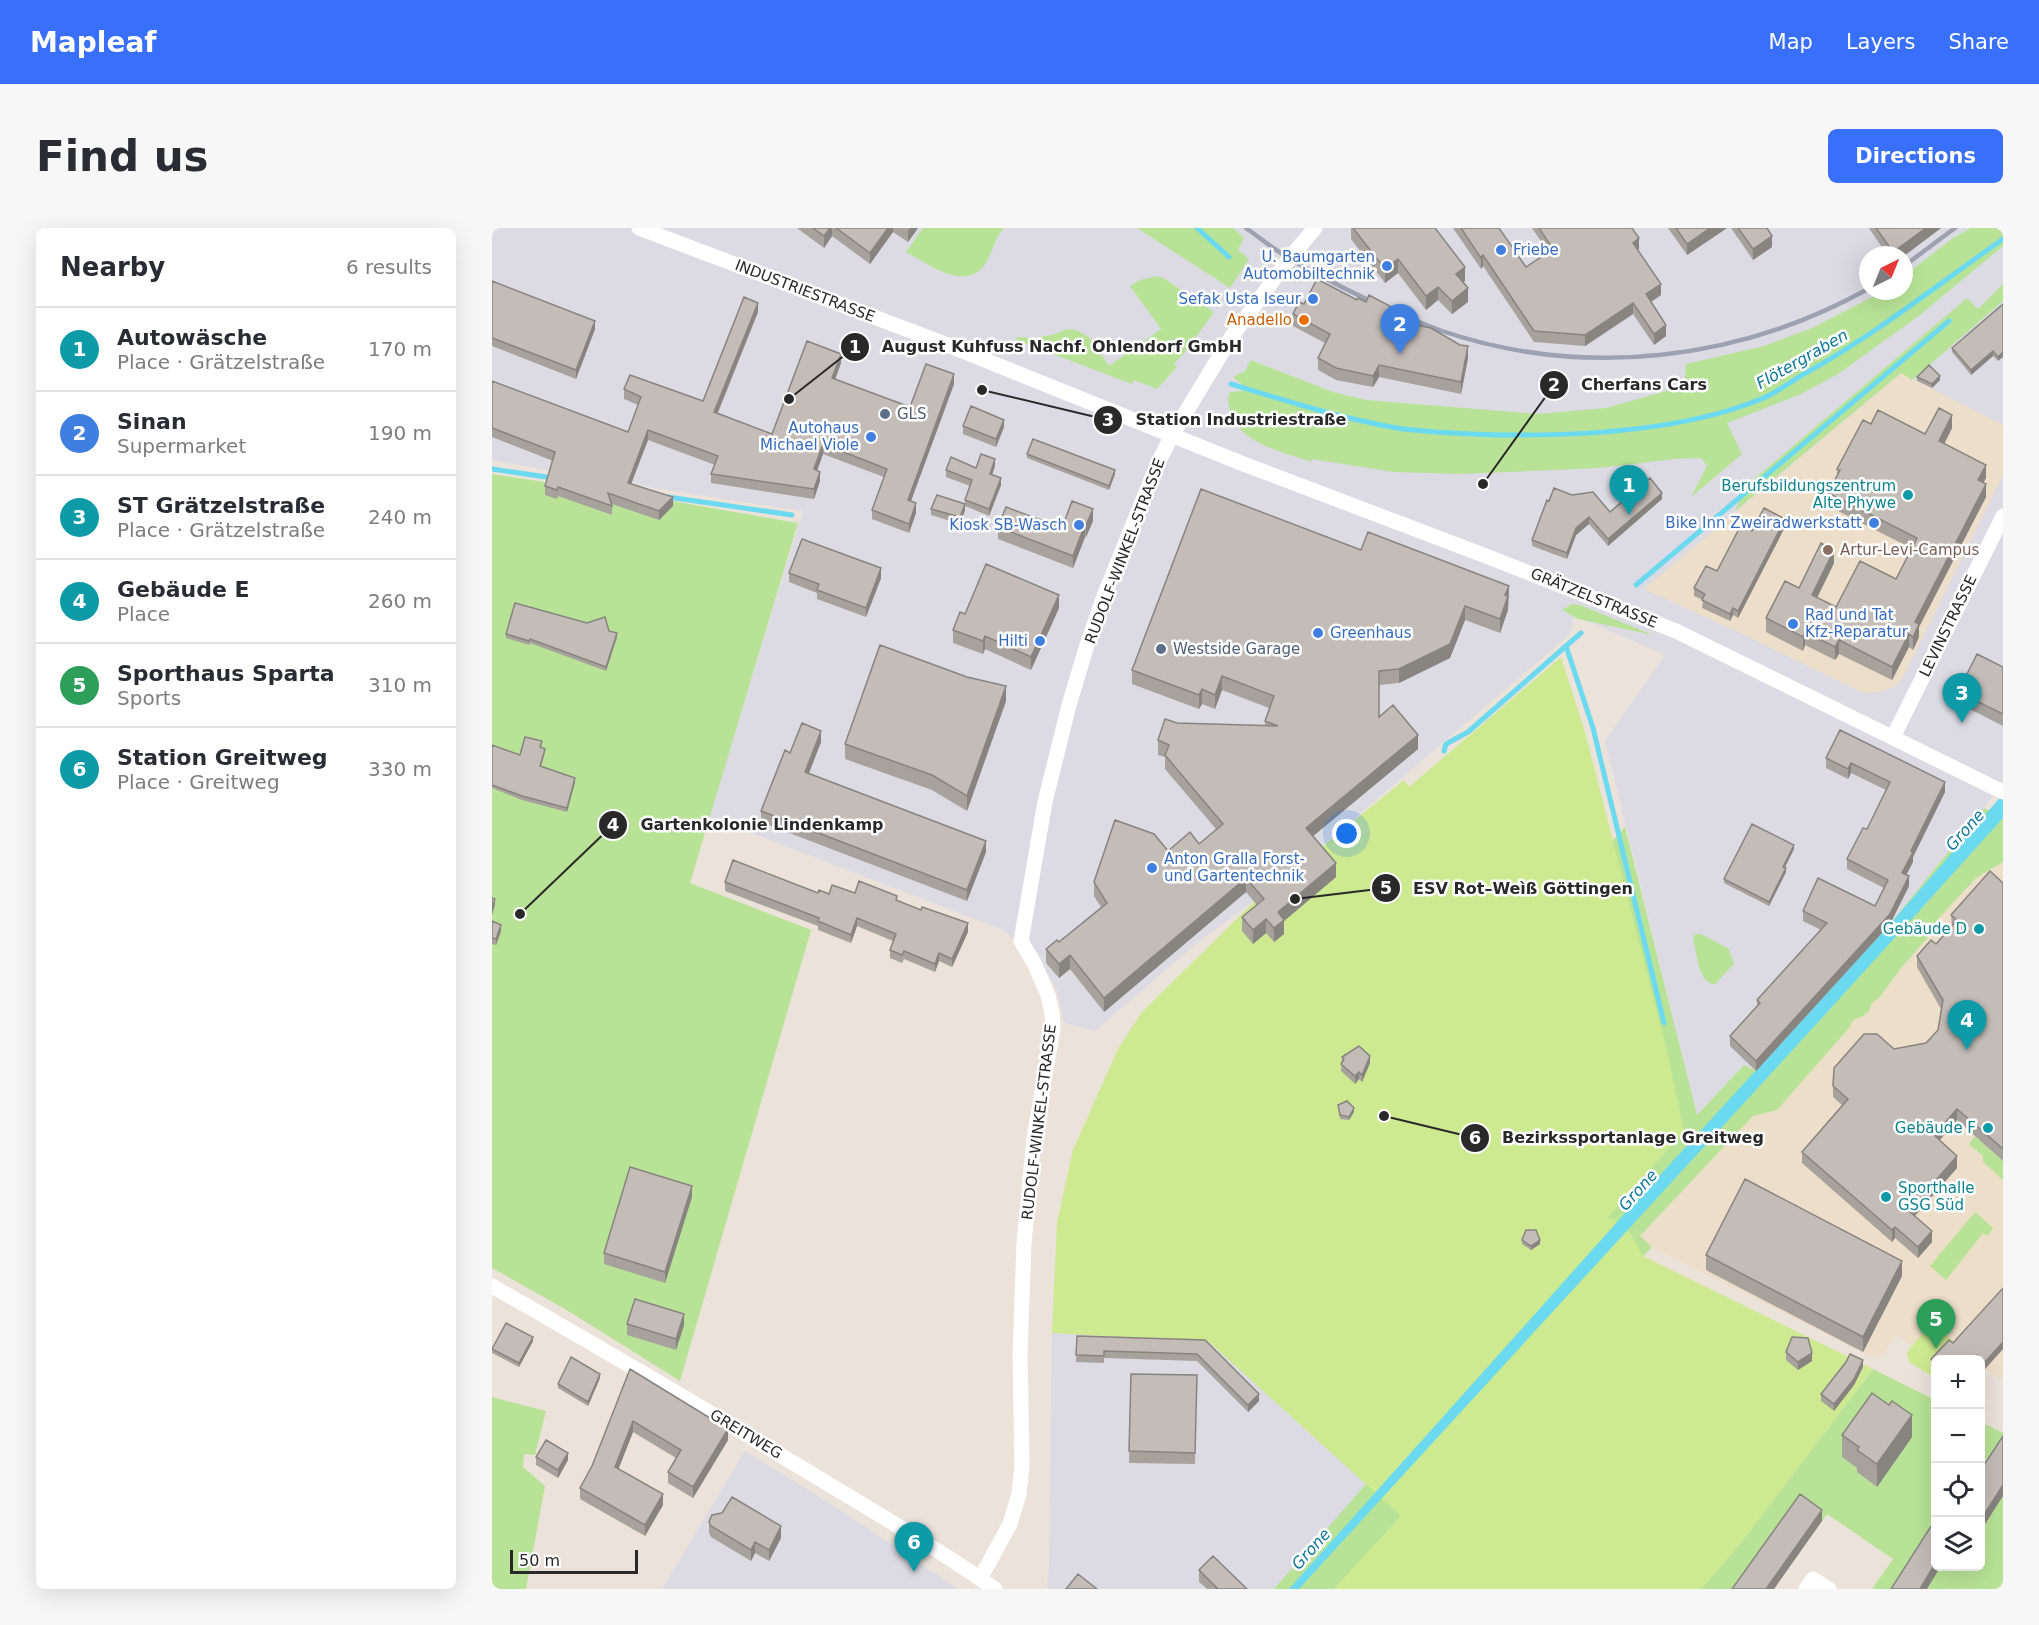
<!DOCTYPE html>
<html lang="en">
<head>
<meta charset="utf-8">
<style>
	:root { --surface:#fff; --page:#f7f7f7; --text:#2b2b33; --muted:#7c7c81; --line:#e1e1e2; --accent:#3870fb }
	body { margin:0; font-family:"DejaVu Sans",sans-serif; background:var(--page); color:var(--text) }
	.controls { position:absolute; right:18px; bottom:18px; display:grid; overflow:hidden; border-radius:9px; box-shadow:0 6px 24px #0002 }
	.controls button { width:54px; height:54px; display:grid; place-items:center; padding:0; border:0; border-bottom:2px solid var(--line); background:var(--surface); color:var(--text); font:30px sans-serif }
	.compass { position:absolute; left:1367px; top:18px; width:54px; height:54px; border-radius:50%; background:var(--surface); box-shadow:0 6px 24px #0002; rotate:43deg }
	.scale { position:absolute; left:18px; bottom:15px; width:128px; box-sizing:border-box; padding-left:6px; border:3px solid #292929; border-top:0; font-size:16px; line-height:21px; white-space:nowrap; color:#292929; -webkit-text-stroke:4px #fff; paint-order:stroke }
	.you { position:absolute; left:855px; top:606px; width:21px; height:21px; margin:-15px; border:4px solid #fff; border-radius:50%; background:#1a73e8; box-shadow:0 0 0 9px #1a73e833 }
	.badge { display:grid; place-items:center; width:39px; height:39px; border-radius:50%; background:var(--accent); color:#fff; font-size:20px; font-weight:700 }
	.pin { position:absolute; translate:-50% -50px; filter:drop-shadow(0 2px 3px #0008) }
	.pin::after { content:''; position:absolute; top:32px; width:21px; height:18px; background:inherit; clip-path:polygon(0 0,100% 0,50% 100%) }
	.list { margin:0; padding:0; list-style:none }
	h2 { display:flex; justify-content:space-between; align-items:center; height:78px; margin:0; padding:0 24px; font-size:26px }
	h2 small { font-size:20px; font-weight:400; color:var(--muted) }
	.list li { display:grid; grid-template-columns:39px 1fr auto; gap:18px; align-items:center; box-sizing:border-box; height:84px; padding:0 24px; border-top:2px solid var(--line) }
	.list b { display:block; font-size:22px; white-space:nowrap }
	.list p { margin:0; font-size:20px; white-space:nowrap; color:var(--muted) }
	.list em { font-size:20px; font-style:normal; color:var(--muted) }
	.icon { flex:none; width:33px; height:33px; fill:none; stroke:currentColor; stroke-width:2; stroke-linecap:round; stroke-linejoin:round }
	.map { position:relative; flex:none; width:1511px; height:1361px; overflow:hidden; border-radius:9px }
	header { display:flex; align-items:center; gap:36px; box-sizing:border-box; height:84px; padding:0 30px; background:var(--accent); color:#fff }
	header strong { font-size:28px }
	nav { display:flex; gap:33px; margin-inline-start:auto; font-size:21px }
	.intro { display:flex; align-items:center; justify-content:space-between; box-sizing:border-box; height:144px; padding:0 36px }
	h1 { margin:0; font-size:42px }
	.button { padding:15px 27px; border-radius:9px; background:var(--accent); color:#fff; font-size:21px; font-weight:700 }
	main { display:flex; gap:36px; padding:0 36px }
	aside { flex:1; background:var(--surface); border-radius:9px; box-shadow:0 6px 24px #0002 }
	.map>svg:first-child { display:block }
	.industrial { fill:#dcdbe3; fill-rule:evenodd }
	.education { fill:#eddec9 }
	.green { fill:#b8e396 }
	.pitch { fill:#cdea91 }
	.water { fill:#6bd9ef }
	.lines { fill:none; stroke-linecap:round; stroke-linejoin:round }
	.stream { stroke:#6bd9ef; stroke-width:5 }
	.minor { stroke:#fff; stroke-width:15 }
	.rail { stroke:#9da2b3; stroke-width:4.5 }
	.wall { fill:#a8a29d }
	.shaded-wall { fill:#888480 }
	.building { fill:#c3bcb7; stroke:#888480; stroke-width:1.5 }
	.shop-dot { fill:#3f7fe0; stroke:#fff; stroke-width:2 }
	.food-dot { fill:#e8710a; stroke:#fff; stroke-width:2 }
	.service-dot { fill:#5c6f8a; stroke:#fff; stroke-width:2 }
	.culture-dot { fill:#0f9aa8; stroke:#fff; stroke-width:2 }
	.education-dot { fill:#8d6e63; stroke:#fff; stroke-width:2 }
	.labels { text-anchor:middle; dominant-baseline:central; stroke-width:5; stroke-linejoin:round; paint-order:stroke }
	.shop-label { font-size:15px; fill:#366cbe; stroke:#fff; text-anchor:end }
	.street-label { font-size:15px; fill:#292929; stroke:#fff }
	.food-label { font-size:15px; fill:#c56008; stroke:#fff; text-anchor:end }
	.service-label { font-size:15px; fill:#4e5e75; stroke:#fff; text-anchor:start }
	.culture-label { font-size:15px; fill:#0d838f; stroke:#fff; text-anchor:end }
	.education-label { font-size:15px; fill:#785e54; stroke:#fff; text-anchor:start }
	.water-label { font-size:16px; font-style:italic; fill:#0c7799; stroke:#fff }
	.leader { fill:none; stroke:#292929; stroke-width:2 }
	.callout-dot { fill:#292929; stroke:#fff; stroke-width:2 }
	.mark-label { font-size:18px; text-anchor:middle; font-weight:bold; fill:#fff }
	.callout-label { font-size:16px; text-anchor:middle; font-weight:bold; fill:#292929; stroke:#fff; stroke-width:5; stroke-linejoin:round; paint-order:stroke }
</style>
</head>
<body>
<header>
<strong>Mapleaf</strong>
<nav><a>Map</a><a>Layers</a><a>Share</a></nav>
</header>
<div class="intro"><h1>Find us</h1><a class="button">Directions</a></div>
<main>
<aside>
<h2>Nearby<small>6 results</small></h2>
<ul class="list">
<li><span class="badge" style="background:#0f9aa8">1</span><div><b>Autowäsche</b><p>Place · Grätzelstraße</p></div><em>170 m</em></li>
<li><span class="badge" style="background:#3f7fe0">2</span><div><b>Sinan</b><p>Supermarket</p></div><em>190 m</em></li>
<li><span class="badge" style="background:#0f9aa8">3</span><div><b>ST Grätzelstraße</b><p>Place · Grätzelstraße</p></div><em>240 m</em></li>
<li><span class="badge" style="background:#0f9aa8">4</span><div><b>Gebäude E</b><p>Place</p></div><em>260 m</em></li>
<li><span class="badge" style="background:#2e9e5b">5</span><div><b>Sporthaus Sparta</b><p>Sports</p></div><em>310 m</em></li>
<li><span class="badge" style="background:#0f9aa8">6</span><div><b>Station Greitweg</b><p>Place · Greitweg</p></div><em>330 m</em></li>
</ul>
</aside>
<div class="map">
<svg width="1511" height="1361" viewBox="0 0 1511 1361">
	<rect width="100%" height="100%" fill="#ebe2da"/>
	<!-- industrial -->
	<path class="industrial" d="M0,0H1511V553L1492,580L1398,696L1264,843L1252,837L1205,887L1113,513L1173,427L1082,387L1079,405L823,624L774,664L706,714L603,803L572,795L565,763L548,731L509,701L217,589L311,283L98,250L0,232ZM1376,27H1412V63H1376Z
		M560,1105L717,1113L874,1256L782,1361H555L557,1334Z
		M253,1223L339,1276L466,1361H170Z"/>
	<!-- education -->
	<path class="education" d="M1409,145L1511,197V247L1410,451L1402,459L1387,464L1374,465L1367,463L1257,409L1152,361Z
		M1511,634V1153L1489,1137L1488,1132L1482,1131L1439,1096L1420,1119L1405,1106L1390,1127L1381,1130L1160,1019L1148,1009L1261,888L1285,882L1358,799L1361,792L1368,790L1377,783L1380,775L1388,769L1410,739L1438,707L1447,690L1484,650Z"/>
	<!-- green -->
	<path class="green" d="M431,0H512C504,8 501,22 495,33C476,67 437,36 414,24Z
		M645,0H741L752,10L746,22L757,31L738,60Z
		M1479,0H1511V18L1428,87L1346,146L1309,166L1235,195L1250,226L1199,269L1215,238L1209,230L1183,231L1106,240L969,246L902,244L820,231L819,234C790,223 747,216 738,183C736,176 735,171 738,164L749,163L753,159L741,149L753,143L759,132L841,164L874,172L1045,186L1114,180L1192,158L1194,136L1272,118L1320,100L1392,63H1412V48L1461,10Z
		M666,48L673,51L722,84L694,123L682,136L685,139L665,161L642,152L640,156L524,112L525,109L544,110L563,106L575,101L584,102L597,109L617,138L669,101L638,58L648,52Z
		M1511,56V73L1420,152L1409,145L1243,283L1254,258L1475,70L1486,81Z
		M0,246L180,273L306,295L198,655L319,702L188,1153L73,1081L0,1040Z
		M1080,376L1088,377L1161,407L1086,391L1070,382Z
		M1492,580L1511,590V634L1484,650L1447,690L1438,707L1410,739L1388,769L1380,775L1377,783L1371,788L1361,792L1358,799L1285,882L1261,888L1148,1008L1160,1019L842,1361H782L874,1256L1113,621L1133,599L1205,887L1252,837L1264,843L1398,696Z
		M1203,706H1209L1237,721L1242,736L1223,756C1206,756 1205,724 1201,711Z
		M1483,908L1511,933V952L1491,934V928L1477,916Z
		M1483,984L1501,1000L1496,1008L1491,1005L1454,1052L1438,1038Z
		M1381,1141L1443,1172L1444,1338H1488L1489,1194L1511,1205V1361H1380L1401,1331L1335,1286L1282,1361H1209L1247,1317Z
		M0,1169L54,1183L43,1227L32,1226L31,1239L53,1258L34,1361H0Z"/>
	<!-- pitch -->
	<path class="pitch" d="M1069,429L1093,504L1175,823L1192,903L1115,990C1135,993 1142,1012 1151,1028L1381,1141L1247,1317L1209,1361H842L909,1288L717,1114L560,1105L565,995L581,922L626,821L650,784L762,674L912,552L917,559Z
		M1439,1096L1466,1116L1444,1132L1443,1150L1417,1134L1415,1124Z"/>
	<!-- water -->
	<path class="water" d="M1511,566V590C1278,849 1041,1104 807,1361H797L1126,993L1398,696Z"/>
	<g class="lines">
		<!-- stream -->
		<path class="stream" d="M705,0L737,29
			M739,156C794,173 848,190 905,200C939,205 975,206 1009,207C1090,208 1194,202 1269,171C1284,165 1298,154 1312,146C1383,107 1445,57 1511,11
			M0,241L61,250
			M176,269L300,287
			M1144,357L1457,93
			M1089,405L1074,418L1101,500L1172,795
			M952,523L954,516L976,504L1074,418"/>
		<!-- minor -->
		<path class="minor" d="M147,0L448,114L749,235L994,328L1184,403L1511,564
			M1401,509L1511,288
			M0,1058C107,1119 213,1181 318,1245C379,1282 445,1320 503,1361
			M488,1351L518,1296L527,1266L530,1238L528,1127L532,1015L542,910L561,801L560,785L556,767L542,735L529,713L553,574L577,477L595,417L612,368L665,237L680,207L740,108L797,31L823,0
			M1314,1361L1321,1351L1337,1361"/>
		<!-- rail -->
		<path class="rail" d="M754,0C768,10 783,22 798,31C843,57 902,86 950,103C1092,151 1246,133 1376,61
			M1412,38L1463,0"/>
	</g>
	<!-- wall -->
	<path class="wall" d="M305,0H426L416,14L401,4L378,36L340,8L332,20Z
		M859,0H943L973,53L971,54L976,74L960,86L946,72L934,82L906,45L893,55L859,11Z
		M961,0H1007L1034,39L1056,24L1040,0H1140L1147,21L1146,22L1169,67L1159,74L1174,108L1162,117L1141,86L1093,118L1042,114L991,38L989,41Z
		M1176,0H1235L1195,27Z
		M1239,0H1275L1280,19L1261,32Z
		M1377,0H1449L1412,27H1395Z
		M0,53L103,101L84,151L0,118Z
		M865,72L976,130L969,166L887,149L881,159L844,152L826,142V130L833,115L801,98V86L812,76Z
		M1511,76L1506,133L1501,128L1479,147L1460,124V120Z
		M266,84L226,185L280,206L349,135L343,151L418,179L462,156L419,273L424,285L417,305L380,291V282L392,249L331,226L325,243L328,253L322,271L219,255V246L223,237L156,212L139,256L181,278L167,292L120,276V287L66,268L65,271L53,267V258L61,233L0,209V153L136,204L146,177L132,171V161L211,173Z
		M1425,149L1448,152L1440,160L1425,153Z
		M1379,196L1433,206L1460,200L1452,216L1494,250L1491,255L1494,269L1427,399V409L1421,422L1417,419L1400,452L1347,426L1343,432L1313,417L1311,423L1274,404V390L1307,360L1342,335L1325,370L1344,379L1404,351L1419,320L1336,278V265L1345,247V241Z
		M471,198L512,199L504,219L471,206Z
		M535,226L623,246L617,262L535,230Z
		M503,238L500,247L509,257L497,288L473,278V282L468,296L439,287V281L473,275V272L478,258L454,249V242Z
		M1170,271L1116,318L1097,296L1084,307L1075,331L1040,318V312L1055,272L1118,284Z
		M601,293L594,309H593L581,340L506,311V299L570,300Z
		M1293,299L1246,390L1241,387L1238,393L1210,380L1211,372L1202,368V360L1225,343L1260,303Z
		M869,322L1017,358L1016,382L1008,405L973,392L958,430L907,455L887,457V489L926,521L821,608L844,649L792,693V706L782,714L774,705L761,716L750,703V689L765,677L754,664L612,784L578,741L567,750L554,735V721L567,714L609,679L602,668V654L676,623L707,616L724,601L673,541V529L666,527V512L685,495L773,498V493L777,480L730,462L723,481L710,476L707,481L640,456V442Z
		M297,345L389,350L374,389L325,371V365L297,354Z
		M567,380L539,442L493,421L491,426L461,415V402L473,386Z
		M117,403L125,409L114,443L38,415L37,417L14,410V406Z
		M1511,439V498L1466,475V464Z
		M514,473L475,583L440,562L353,531V516Z
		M1348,502L1453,564L1421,629V634L1414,647L1417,658L1398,696L1264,843L1238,818V808L1265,778V772L1329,702L1311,693V683L1383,678L1392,660L1355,641V631L1375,601L1394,562L1359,545L1356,551L1334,540V530Z
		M329,514L317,545L494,624L475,673L269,594V583L298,525Z
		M50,516L49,520L53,525L49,539L83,554L75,584L30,572L0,560V517L28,527Z
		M1302,621L1293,639L1294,644L1277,678L1232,655V651Z
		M233,654L337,666L363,665L405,672L476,704L460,739L447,733L443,744L412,731L410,735L398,730V722L401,713L365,698L359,715L326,702V698L233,663Z
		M1511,655V933L1465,892L1447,912L1465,940L1423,988L1440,1014L1426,1030L1403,1010L1400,1014L1310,935V924L1351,878L1341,869V858L1402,821L1434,815L1446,802L1449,781L1425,739V728L1444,716L1460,698L1459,687Z
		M0,693L9,703L4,717L0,716Z
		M850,829L878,835L870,854L867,851L863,856L849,843Z
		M846,877L862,884L857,892L848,891Z
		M200,969L173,1055L112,1036V1025Z
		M1030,1012L1048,1016L1039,1022L1030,1016Z
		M1214,1027L1410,1048L1371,1124L1214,1042Z
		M1511,1060L1493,1141L1488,1137V1131H1443V1141L1439,1137V1131L1461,1115Z
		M135,1096L192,1097L184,1122L135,1107Z
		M585,1108L713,1112L767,1173L756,1184L705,1133L612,1130V1135L584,1134Z
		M41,1113L27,1139L0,1125V1121Z
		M1294,1124L1320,1133L1306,1142L1294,1132Z
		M1371,1139L1362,1157L1342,1183L1329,1173V1166Z
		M138,1141L236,1212L201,1270L176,1255V1244L184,1230L141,1204L126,1241L171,1277L153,1308L88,1271V1260L100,1238Z
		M639,1146L705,1147L703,1236L637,1235Z
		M108,1150L96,1178L66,1160V1156Z
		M1350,1207L1420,1209L1385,1259L1365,1244V1240L1350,1229Z
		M44,1229L76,1232L66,1250L44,1237Z
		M217,1294L289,1310L277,1333L263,1325L259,1333L219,1309L217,1305Z
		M707,1342L755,1361H715L707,1354Z"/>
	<!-- shaded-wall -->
	<path class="shaded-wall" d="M338,0H340V8L332,20V8Z
		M396,0H401V4L378,36V25Z
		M418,0H426L416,14V3Z
		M1218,0H1235L1195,27V16Z
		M1434,0H1449L1412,28V27H1401V24Z
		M1280,8V19L1261,32V21Z
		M1147,10V21L1141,26V15Z
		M991,27V38L989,41V30Z
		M906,31V45L893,55V41Z
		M973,39V53L964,59V46Z
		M1169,56V67L1154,77V66Z
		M946,59V72L934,82V68Z
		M976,60V74L960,86V73Z
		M266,75V84L222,193V184Z
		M1141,75V86L1093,118V107Z
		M103,93V101L84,151V142Z
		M1174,97V108L1162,117V106Z
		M976,118V130L969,166V154Z
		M1501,123V128L1479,147V142Z
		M1511,124V129L1506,133V129Z
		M349,126V135L340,160V150Z
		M887,137V149L881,159V148Z
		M462,146V156L416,281V272Z
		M1448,148V152L1440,160V156Z
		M1460,187V200L1447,226V213Z
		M512,192V199L504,219V211Z
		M156,202V212L136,264V255Z
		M331,216V226L322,251V241Z
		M503,231V238L498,252V246Z
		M1494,237V250L1486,265V252Z
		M623,242V246L617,262V258Z
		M328,244V253L322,271V261Z
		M509,250V257L497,288V281Z
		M1494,256V269L1427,399V409L1421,422V409L1423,394Z
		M1170,265V271L1116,318V311Z
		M181,269V278L167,292V283Z
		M424,275V285L417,305V296Z
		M473,276V282L468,296V289Z
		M601,281V293L594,309V297Z
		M1097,289V296L1084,307L1075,331V325L1084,300Z
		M1293,291V299L1246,390V383Z
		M593,296V309L581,340V328Z
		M1342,322V335L1320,380V367Z
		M389,340V350L374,389V380Z
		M1017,358L1016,382L1008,405V391L1013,367Z
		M567,367V380L539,442V429Z
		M973,378V392L958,430L907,455V441Z
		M1241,380V387L1238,393V386Z
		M1313,404V417L1311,423V409Z
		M125,405V409L114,443V439Z
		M1417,406V419L1400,452V439Z
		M493,408V421L491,426V413Z
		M1347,412V426L1343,432V419Z
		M730,448V462L723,481V467Z
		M514,458V473L475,583V568Z
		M710,461V476L707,481V467Z
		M329,503V514L313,555V544Z
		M926,507V521L814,614V600Z
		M1359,535V545L1356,551V541Z
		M83,550V554L75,584V580Z
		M1453,554V564L1421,629V634L1410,655V645L1419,623Z
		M494,613V624L475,673V662Z
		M1302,617V621L1291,643V639Z
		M844,635V649L792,693V706L782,714V700L786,684Z
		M1294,640V644L1277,678V674Z
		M1417,648V658L1398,696L1264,843V833Z
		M754,650V664L612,784V770Z
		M3,671V677L0,687V681Z
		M365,690V698L359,715V707Z
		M774,691V705L761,716V702Z
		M476,695V704L460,739V731Z
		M9,697V703L4,717V711Z
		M447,725V733L443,744V736Z
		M578,727V741L567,750V736Z
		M878,828V835L870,854V847Z
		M867,844V851L863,856V848Z
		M862,880V884L857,892V889Z
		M1465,881V892L1442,919V907Z
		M1465,928V940L1417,994V983Z
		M200,958V969L173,1055V1044Z
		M1403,999V1010L1400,1014V1002Z
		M1440,1003V1014L1426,1030V1019Z
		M1048,1012V1016L1039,1022V1018Z
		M1410,1033V1048L1371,1124V1109Z
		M192,1086V1097L184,1122V1111Z
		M41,1109V1113L27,1139V1135Z
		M1511,1114V1121L1493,1141V1134Z
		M1320,1125V1133L1306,1142V1134Z
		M1371,1132V1139L1362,1157L1342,1183V1176Z
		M108,1146V1150L96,1178V1174Z
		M767,1166V1173L756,1184V1177Z
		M1420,1187V1209L1385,1259V1236Z
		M141,1193V1204L123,1250V1239Z
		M236,1201V1212L201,1270V1259Z
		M76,1225V1232L66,1250V1242Z
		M1511,1257V1268L1488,1304V1293Z
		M171,1266V1277L153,1308V1297Z
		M1330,1282V1293L1282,1361H1274Z
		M289,1298V1310L277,1333V1322Z
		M263,1314V1325L259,1333V1322Z
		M1443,1336V1338H1449L1435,1361H1428Z"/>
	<!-- building -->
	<path class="building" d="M321,0H338L332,8Z
		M344,0H396L378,25Z
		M861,0H943L973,39L964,46L976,60L960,73L946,59L934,68L906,31L893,41Z
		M969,0H1007L1034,39L1061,21L1047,0H1140L1147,10L1141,15L1169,56L1154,66L1174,97L1162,106L1141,75L1093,107L1042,103L991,27L989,30Z
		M1184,0H1218L1195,16Z
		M1246,0H1275L1280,8L1261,21Z
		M1384,0H1434L1401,24Z
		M825,51L865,72L866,70L874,74L877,67L907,83V90L904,93L939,100L968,117L976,118L969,154L887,137L881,148L844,140L826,130L838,106L801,86L807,74L812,76Z
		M0,53L103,93L84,142L0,110Z
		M252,69L266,75L222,184L280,206L315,113L349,126L340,150L418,179L434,136L462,146L416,272L424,275L417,296L380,282L395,241L331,216L322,241L328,244L322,261L219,246L226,228L156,202L136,255L181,269L167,283L116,265L120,278L66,259L65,262L53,258L63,224L0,200V153L136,204L149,169L132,161L138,147L211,173Z
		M1511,76V124L1506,129L1501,123L1479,142L1460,120Z
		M1437,137L1448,148L1440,156L1425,149Z
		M479,178L512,192L504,211L471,198Z
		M1447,180L1460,187L1447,213L1494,237L1486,252L1494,256L1423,394L1427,396L1421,409L1417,406L1400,439L1347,412L1343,419L1313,404L1311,409L1274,390L1293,353L1307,360L1329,315L1342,322L1320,367L1344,379L1368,333L1404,351L1425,310L1336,265L1348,242L1345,241L1371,192L1379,196L1386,182L1433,206Z
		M541,211L623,242L617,258L535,226Z
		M489,226L503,231L498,246L509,250L497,281L473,272L480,252L454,242L459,229L484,240Z
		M1158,250L1170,265L1116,311L1097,289L1084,300L1075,325L1040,312L1055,272L1057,273L1062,260L1080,267L1101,264L1118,284Z
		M709,261L869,322L876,304L1017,358L1013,367L1016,368L1008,391L973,378L958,416L907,441L887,443V489L901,477L926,507L814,600L844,635L786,684L792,692L782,700L774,691L761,702L750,689L772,671L754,650L612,770L578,727L567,736L554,721L565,712L567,714L615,675L602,654L623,592L662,606L676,623L698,604L707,616L731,596L673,527L677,517L666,512L673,491L685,495L786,498L773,493L782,468L730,448L723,467L710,461L707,467L640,442Z
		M445,267L473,276L468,289L439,281Z
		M580,273L601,281L594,297L593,296L581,328L506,299L514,279L570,300Z
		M1272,280L1293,291L1246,383L1241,380L1238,386L1210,372L1213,366L1202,360L1214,338L1225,343L1249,297L1260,303Z
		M310,311L389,340L374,380L325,362L327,356L297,345Z
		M494,336L567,367L539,429L493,408L491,413L461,402L468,384L473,386Z
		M23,375L95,395L113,389L117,403L125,405L114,439L38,411L37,413L14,406Z
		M388,417L475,449L514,458L475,568L440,547L353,516Z
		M1485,426L1511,439V486L1466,464Z
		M310,495L329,503L313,544L494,613L475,662L269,583L293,522L298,525Z
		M1348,502L1453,554L1419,623L1421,624L1410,645L1417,648L1398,686L1264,833L1238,808L1268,775L1265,772L1335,695L1311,683L1326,650L1383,678L1396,652L1355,631L1371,600L1375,601L1398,554L1359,535L1356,541L1334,530Z
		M33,509L50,513L48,519L53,521L48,538L83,550L75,580L30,568L0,557V517L28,527Z
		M1260,596L1302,617L1291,639L1294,640L1277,674L1232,651Z
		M241,632L326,665L327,662L337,666L340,657L363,665L367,653L405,668L404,672L429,682L430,679L476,695L460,731L447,725L443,736L412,723L410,727L398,722L404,706L365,690L359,707L326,693L327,690L233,654Z
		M1498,643L1511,655V921L1465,881L1442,907L1465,928L1417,983L1440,1003L1426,1019L1403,999L1400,1002L1310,924L1356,871L1341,858L1342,840L1372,806H1385L1402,821L1434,815L1446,802L1451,772L1425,728L1439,712L1444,716L1465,692L1459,687Z
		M0,670L3,671L0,681Z
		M0,693L9,697L4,711L0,710Z
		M867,818L878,828L870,847L867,844L863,848L849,836L852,831L850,829Z
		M855,873L862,880L857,889L848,887L846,877Z
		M138,939L200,958L173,1044L112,1025Z
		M1253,951L1410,1033L1371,1109L1214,1027Z
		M1034,1002H1044L1048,1012L1039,1018L1030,1012Z
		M1511,1060V1114L1493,1134L1485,1127L1481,1131H1443V1135L1439,1131L1457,1112L1461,1115Z
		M143,1071L192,1086L184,1111L135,1096Z
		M14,1095L41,1109L27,1135L0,1121Z
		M585,1108L713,1112L767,1166L756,1177L705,1126L612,1123V1128L584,1127Z
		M1300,1109L1316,1110L1320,1125L1306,1134L1294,1124Z
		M1358,1126L1371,1132L1362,1151L1342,1176L1329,1166L1354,1134Z
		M79,1129L108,1146L96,1174L66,1156Z
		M138,1141L236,1201L201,1259L176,1244L189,1222L141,1193L123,1239L171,1266L153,1297L88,1260L100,1238Z
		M639,1146L705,1147L703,1225L637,1223Z
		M1380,1165L1397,1177L1400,1173L1420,1187L1385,1236L1365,1222L1367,1219L1350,1207Z
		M1511,1208V1257L1488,1293V1243Z
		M54,1212L76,1225L66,1242L44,1229Z
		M1308,1266L1330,1282L1274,1361H1240Z
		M240,1269L289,1298L277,1322L263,1314L259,1322L219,1298L217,1294L220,1287L230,1285Z
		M1443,1292V1336L1428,1361H1399Z
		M721,1328L755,1361H724L725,1360L707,1342Z
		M586,1346L605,1361H574Z"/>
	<!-- markers -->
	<g class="shop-dot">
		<circle cx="1009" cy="22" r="6"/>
		<circle cx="895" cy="38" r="6"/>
		<circle cx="821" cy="71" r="6"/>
		<circle cx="379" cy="209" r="6"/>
		<circle cx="1382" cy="295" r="6"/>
		<circle cx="587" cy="297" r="6"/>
		<circle cx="1301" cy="396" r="6"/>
		<circle cx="826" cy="405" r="6"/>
		<circle cx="548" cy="413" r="6"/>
		<circle cx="660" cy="640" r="6"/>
	</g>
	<circle class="food-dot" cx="812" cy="92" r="6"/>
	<g class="service-dot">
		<circle cx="393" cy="186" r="6"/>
		<circle cx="669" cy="421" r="6"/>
	</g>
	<g class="culture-dot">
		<circle cx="1416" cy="267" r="6"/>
		<circle cx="1487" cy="701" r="6"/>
		<circle cx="1496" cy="900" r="6"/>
		<circle cx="1394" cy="969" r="6"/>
	</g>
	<circle class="education-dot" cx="1336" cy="322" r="6"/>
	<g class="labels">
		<!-- shop labels -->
		<g class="shop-label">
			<text x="1021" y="22" text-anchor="start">Friebe</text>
			<text x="883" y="29">U. Baumgarten<tspan x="883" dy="17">Automobiltechnik</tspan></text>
			<text x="809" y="71">Sefak Usta Iseur</text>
			<text x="367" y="200">Autohaus<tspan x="367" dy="17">Michael Viole</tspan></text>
			<text x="1370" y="295">Bike Inn Zweiradwerkstatt</text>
			<text x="575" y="297">Kiosk SB-Wasch</text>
			<text x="1313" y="387" text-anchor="start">Rad und Tat<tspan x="1313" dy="17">Kfz-Reparatur</tspan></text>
			<text x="838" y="405" text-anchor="start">Greenhaus</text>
			<text x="536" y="413">Hilti</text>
			<text x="672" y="631" text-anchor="start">Anton Gralla Forst-<tspan x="672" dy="17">und Gartentechnik</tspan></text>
		</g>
		<!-- street labels -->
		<g class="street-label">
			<text transform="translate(313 63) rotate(21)">INDUSTRIESTRASSE</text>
			<text transform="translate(633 323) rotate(-69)">RUDOLF-WINKEL-STRASSE</text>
			<text transform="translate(1102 370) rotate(22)">GRÄTZELSTRASSE</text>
			<text transform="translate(1456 398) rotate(-64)">LEVINSTRASSE</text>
			<text transform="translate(547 894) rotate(-83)">RUDOLF-WINKEL-STRASSE</text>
			<text transform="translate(254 1206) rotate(31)">GREITWEG</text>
		</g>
		<!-- food labels -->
		<g class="food-label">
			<text x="800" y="92">Anadello</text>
		</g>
		<!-- service labels -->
		<g class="service-label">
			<text x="405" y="186">GLS</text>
			<text x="681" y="421">Westside Garage</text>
		</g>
		<!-- culture labels -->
		<g class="culture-label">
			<text x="1404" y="258">Berufsbildungszentrum<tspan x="1404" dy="17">Alte Phywe</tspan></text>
			<text x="1475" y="701">Gebäude D</text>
			<text x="1484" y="900">Gebäude F</text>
			<text x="1406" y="960" text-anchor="start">Sporthalle<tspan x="1406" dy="17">GSG Süd</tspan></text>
		</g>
		<!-- education labels -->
		<g class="education-label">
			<text x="1348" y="322">Artur-Levi-Campus</text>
		</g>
		<!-- water labels -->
		<g class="water-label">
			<text transform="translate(1310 131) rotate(-30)">Flötergraben</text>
			<text transform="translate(1473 602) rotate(-48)">Grone</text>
			<text transform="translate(1146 962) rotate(-48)">Grone</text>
			<text transform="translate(819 1321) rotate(-48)">Grone</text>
		</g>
	</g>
	<!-- callouts -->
	<path class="leader" d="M297 171L363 119M991 256L1062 157M490 162L616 192M28 686L121 597M803 671L894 660M892 888L983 910"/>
	<g class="callout-dot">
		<circle cx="297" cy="171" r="6"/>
		<circle cx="991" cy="256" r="6"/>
		<circle cx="490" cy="162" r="6"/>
		<circle cx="28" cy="686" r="6"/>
		<circle cx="803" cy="671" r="6"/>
		<circle cx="892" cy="888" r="6"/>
		<circle cx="363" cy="119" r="15"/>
		<circle cx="1062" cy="157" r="15"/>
		<circle cx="616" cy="192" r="15"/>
		<circle cx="121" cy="597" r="15"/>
		<circle cx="894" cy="660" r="15"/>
		<circle cx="983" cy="910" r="15"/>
	</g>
	<g class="mark-label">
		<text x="363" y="125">1</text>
		<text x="1062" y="163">2</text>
		<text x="616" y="198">3</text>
		<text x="121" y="603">4</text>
		<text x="894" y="666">5</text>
		<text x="983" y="916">6</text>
	</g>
	<g class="callout-label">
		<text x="570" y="124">August Kuhfuss Nachf. Ohlendorf GmbH</text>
		<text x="1152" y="162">Cherfans Cars</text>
		<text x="749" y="197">Station Industriestraße</text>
		<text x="270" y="602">Gartenkolonie Lindenkamp</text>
		<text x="1031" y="666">ESV Rot–Weìß Göttingen</text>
		<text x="1141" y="915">Bezirkssportanlage Greitweg</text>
	</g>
</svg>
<div class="controls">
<button>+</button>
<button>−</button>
<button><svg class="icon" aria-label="locate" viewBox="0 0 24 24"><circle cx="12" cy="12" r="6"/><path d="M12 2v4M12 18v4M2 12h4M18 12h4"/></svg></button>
<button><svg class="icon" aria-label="layers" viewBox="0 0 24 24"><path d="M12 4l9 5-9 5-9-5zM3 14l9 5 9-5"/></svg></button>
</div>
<svg class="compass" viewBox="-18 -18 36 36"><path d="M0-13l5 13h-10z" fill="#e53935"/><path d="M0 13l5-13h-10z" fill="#7c7c81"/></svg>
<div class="scale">50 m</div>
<div class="you"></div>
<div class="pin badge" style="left:1137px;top:287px;background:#0f9aa8">1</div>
<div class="pin badge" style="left:908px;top:126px;background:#3f7fe0">2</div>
<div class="pin badge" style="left:1470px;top:495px;background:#0f9aa8">3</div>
<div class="pin badge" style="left:1475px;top:822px;background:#0f9aa8">4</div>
<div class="pin badge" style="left:1444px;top:1121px;background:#2e9e5b">5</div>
<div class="pin badge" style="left:422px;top:1344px;background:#0f9aa8">6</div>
</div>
</main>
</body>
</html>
